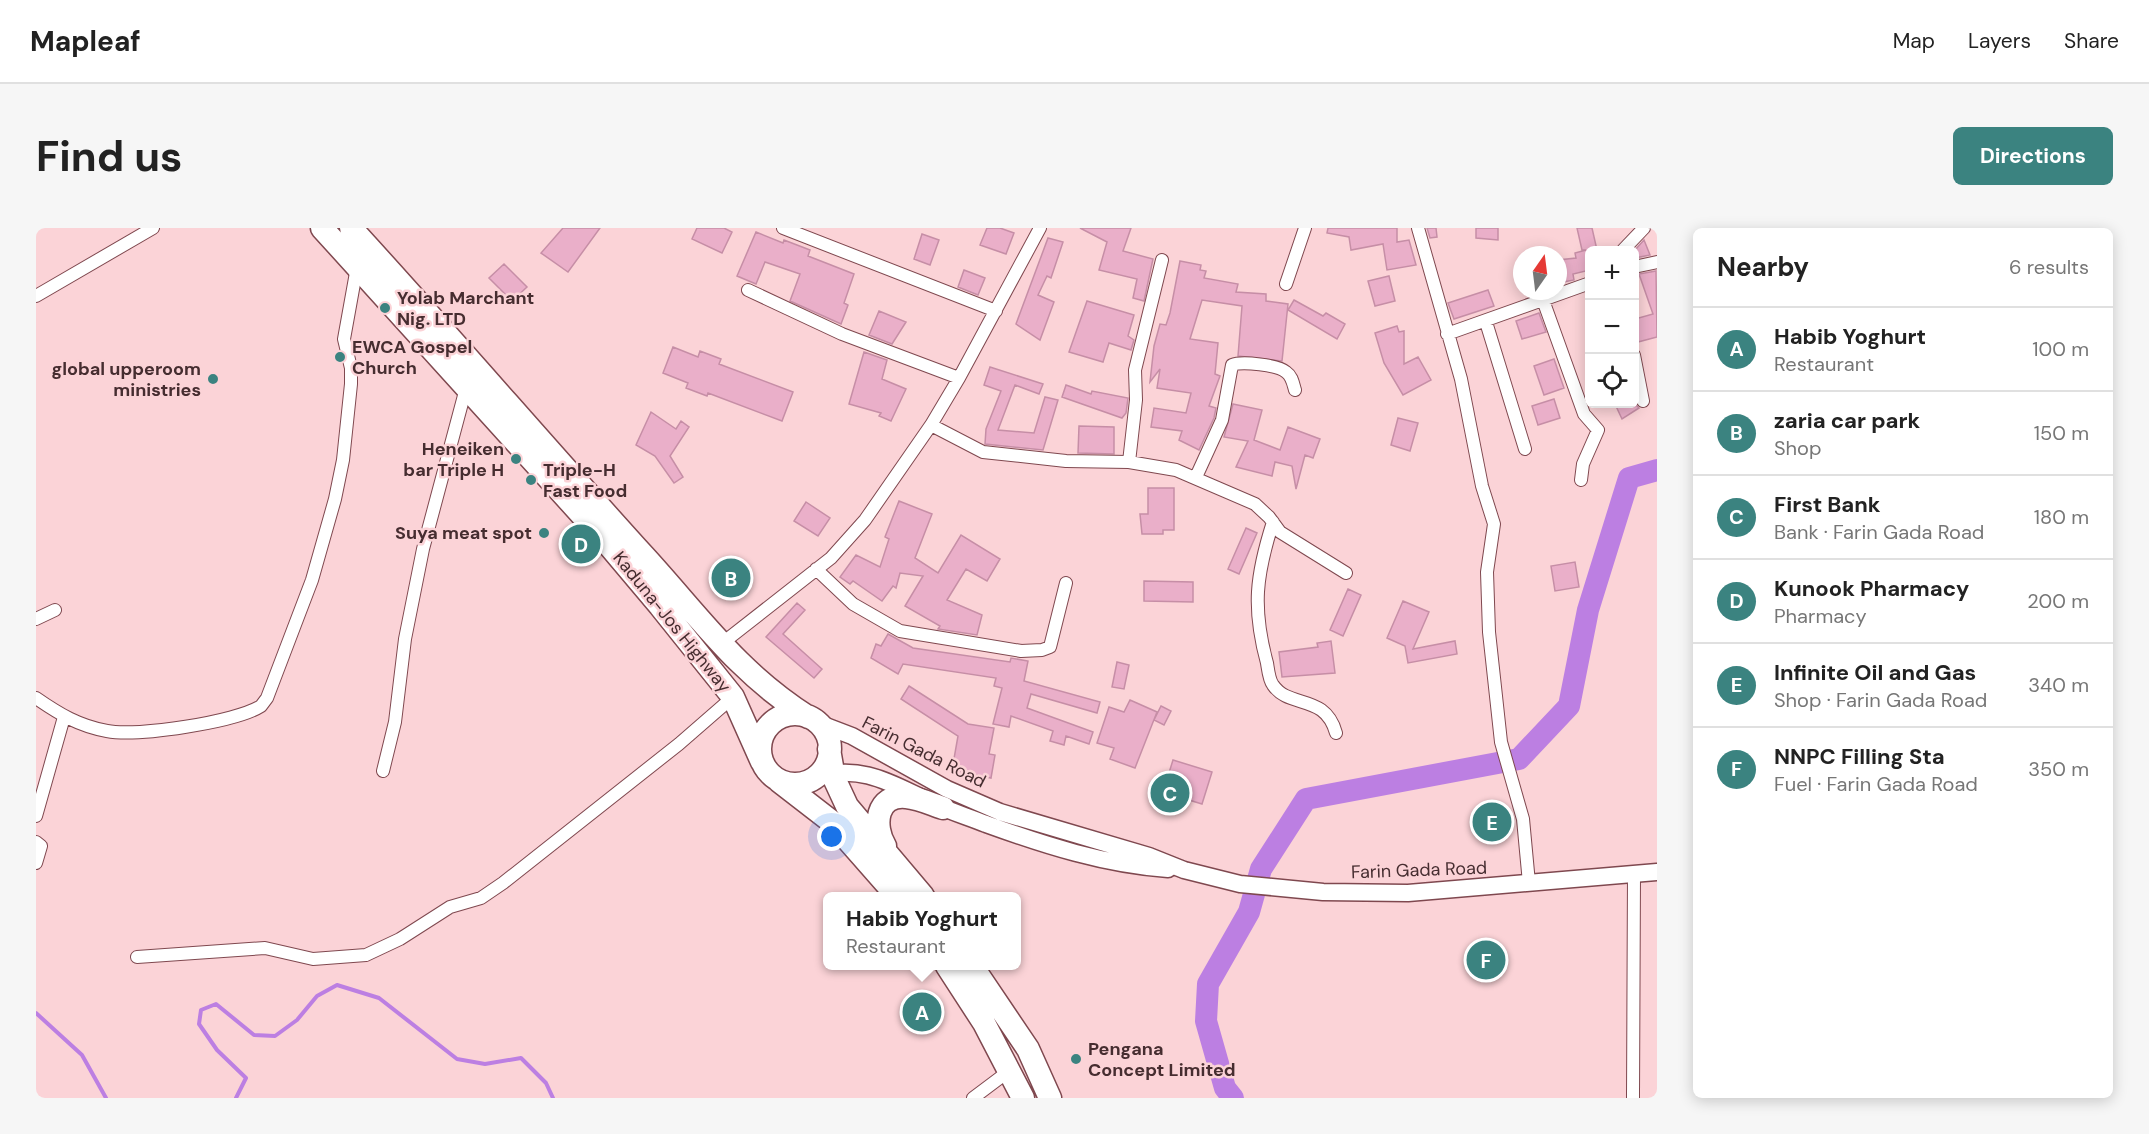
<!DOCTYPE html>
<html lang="en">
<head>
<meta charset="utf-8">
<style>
	:root { --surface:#fff; --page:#f6f6f6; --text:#222; --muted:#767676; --line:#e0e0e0; --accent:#3b8380 }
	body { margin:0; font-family:"DM Sans",sans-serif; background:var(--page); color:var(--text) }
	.controls { position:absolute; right:18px; top:18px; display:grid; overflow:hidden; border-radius:9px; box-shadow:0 3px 15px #0003 }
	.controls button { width:54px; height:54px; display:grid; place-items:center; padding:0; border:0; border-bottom:2px solid var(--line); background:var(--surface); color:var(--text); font:30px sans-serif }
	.compass { position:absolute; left:1477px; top:18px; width:54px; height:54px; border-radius:50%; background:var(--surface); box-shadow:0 3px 15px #0003; rotate:14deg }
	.you { position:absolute; left:796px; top:609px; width:21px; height:21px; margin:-15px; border:4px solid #fff; border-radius:50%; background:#1a73e8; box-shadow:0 0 0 9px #1a73e833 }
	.badge { display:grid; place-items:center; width:39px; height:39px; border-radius:50%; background:var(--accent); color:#fff; font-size:20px; font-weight:700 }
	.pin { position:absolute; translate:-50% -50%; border:3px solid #fff; box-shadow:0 2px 6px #0006 }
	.popup { position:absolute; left:787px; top:664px; width:198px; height:78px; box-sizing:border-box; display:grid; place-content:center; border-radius:9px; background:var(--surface); filter:drop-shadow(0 2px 4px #0005); font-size:20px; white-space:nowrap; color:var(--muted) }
	.popup b { font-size:22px; color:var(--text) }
	.popup::after { content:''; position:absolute; left:50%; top:100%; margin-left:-12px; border:12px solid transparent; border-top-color:var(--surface) }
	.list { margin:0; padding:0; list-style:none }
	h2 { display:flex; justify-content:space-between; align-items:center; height:78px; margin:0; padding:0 24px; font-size:26px }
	h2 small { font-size:20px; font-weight:400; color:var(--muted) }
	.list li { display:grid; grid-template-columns:39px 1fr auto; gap:18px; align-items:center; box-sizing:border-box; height:84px; padding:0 24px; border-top:2px solid var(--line) }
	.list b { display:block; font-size:22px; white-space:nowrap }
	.list p { margin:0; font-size:20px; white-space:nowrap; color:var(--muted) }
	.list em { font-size:20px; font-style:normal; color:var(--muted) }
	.icon { flex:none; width:33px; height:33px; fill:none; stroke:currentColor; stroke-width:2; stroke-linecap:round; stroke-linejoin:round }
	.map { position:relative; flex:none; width:1621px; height:870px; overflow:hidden; border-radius:9px }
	header { display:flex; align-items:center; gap:36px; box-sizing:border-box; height:84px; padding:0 30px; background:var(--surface); border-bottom:2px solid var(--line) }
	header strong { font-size:28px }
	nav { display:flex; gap:33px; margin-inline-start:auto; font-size:21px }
	.intro { display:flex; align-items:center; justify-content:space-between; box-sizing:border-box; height:144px; padding:0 36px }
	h1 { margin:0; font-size:42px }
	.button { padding:15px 27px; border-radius:9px; background:var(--accent); color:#fff; font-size:21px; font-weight:700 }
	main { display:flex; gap:36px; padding:0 36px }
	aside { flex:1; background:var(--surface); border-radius:9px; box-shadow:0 3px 15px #0003 }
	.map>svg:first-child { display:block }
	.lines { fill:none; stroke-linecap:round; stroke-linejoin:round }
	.stream { stroke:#bc7fe2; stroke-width:4 }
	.river { stroke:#bc7fe2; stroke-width:22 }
	.building { fill:#eaafc9; stroke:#c68ea6; stroke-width:1.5 }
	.street-casing { stroke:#7f484f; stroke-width:14 }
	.secondary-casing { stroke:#7f484f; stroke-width:19 }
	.highway-casing { stroke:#7f484f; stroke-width:25 }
	.street { stroke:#fff; stroke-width:12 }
	.secondary { stroke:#fff; stroke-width:16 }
	.highway { stroke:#fff; stroke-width:22 }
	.poi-dot { fill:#3b8380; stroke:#fbd3d7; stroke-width:2 }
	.labels { text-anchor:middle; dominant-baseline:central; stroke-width:5; stroke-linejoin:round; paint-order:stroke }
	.poi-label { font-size:18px; font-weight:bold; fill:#462d30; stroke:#fbd3d7; text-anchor:start }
	.street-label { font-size:18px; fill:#462d30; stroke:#fbd3d7 }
</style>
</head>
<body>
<header>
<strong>Mapleaf</strong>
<nav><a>Map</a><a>Layers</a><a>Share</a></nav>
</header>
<div class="intro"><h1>Find us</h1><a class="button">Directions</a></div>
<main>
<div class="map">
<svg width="1621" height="870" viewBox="0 0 1621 870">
	<rect width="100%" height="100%" fill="#fbd3d7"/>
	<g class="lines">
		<!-- stream -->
		<path class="stream" d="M0,785L46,827L70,870
			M200,870L210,850L181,822L163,796L165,782L180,776L218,807L239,808L261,792L281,768L301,757L343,770L421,831L449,836L485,830L510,855L517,870"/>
		<!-- river -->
		<path class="river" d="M1197,870L1189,860L1170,793L1172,756L1213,684L1225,641L1270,571L1483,531L1533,478L1552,382L1593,250L1621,242"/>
	</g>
	<!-- building -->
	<path class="building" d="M527,0H564L532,44L505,25Z
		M661,0H688L696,4L686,25L656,11Z
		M951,0H964L978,5L970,26L944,17Z
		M1044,0H1095L1087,23L1117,31L1108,73L1097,70L1101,51L1063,42L1071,14Z
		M1292,0H1361V14L1373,12L1380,37L1351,42L1347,16L1315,22L1313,9L1291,5Z
		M1391,0H1400L1401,9L1394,10Z
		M1440,0H1462V12L1440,10Z
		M1541,0H1556L1561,22H1554V42L1537,46L1538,52L1522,55V32L1540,30L1539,25L1550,22H1546Z
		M720,4L747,15L748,12L774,22L772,28L818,46L808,75L812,77L805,96L754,73L764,46L729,34L720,56L701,48Z
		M886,6L903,12L894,37L878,31Z
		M1012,10L1027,14L1015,50L1011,48L1002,67L1018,74L1004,112L980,96Z
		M1608,12L1614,27L1599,30V22Z
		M1144,33L1165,37L1164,42L1170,43L1168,50L1202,56L1200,64L1230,66V73L1252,76L1246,133L1202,128L1206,78L1166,72L1154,111L1182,115L1179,146L1184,148L1173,178L1180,180L1178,190L1163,222L1143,212L1146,203L1115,199L1118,180L1150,185L1155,165L1121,160L1124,141L1114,154L1118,118L1124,96L1130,97L1134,85Z
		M468,36L491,59L476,73L453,50Z
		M928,42L949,50L942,67L922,59Z
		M1620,43L1621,109L1602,114L1599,91L1617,86L1603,46Z
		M1353,48L1359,73L1339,78L1332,53Z
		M1452,62L1458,78L1418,91L1412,75Z
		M1258,72L1287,88L1290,85L1309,96L1301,111L1252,82Z
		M1051,73L1098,87L1092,108L1098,112L1095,122L1073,115L1067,134L1033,124Z
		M843,83L870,94L856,116L833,107Z
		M1503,85L1510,104L1486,111L1480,93Z
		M1361,98L1363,104L1368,103V136L1382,129L1395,152L1367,167L1348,135L1339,105Z
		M637,119L662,129L664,123L685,131L683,136L757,164L746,193L672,165L671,168L650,160L652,155L627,145Z
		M828,124L851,132L846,151L870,161L855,193L843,188L845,185L813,176Z
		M1518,131L1528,160L1508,167L1498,138Z
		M954,139L1007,156L1003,166L979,157L962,202L998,205L1009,169L1022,172L1007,222L949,216L950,201L965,163L948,157Z
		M1030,157L1055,166L1056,163L1092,170L1090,185L1086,190L1026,169Z
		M1518,171L1524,190L1502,197L1496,178Z
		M1197,176L1226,182L1218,212L1244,222L1252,199L1284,211L1277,230L1269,227L1260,261L1256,238L1239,234L1236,248L1200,239L1212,213L1188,209Z
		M1579,176H1599L1603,180L1586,191Z
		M615,184L640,201L645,193L653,199L634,228L647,249L638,255L619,228L600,217Z
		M1362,190L1382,195L1374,223L1355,217Z
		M1043,198L1078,199V226L1042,225Z
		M1112,260H1138V302H1127V306H1106L1104,286H1112Z
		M863,273L896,286L879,330L902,345L925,307L964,331L951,353L930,341L911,372L946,387L941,407L902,401L904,398L869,378L887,348L864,345L860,360L857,358L846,373L817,353L814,356L804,349L820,327L844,339L853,311L849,309Z
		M770,274L794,290L782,308L758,293Z
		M1210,300L1221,305L1203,346L1192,341Z
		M1539,334L1543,359L1519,363L1515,338Z
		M1108,353L1157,354V374L1108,373Z
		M1312,361L1325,367L1307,408L1294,402Z
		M1367,373L1393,384L1377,421L1419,413L1421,426L1372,435L1369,418L1351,410Z
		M761,375L769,382L747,406L786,441L778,450L730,409Z
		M852,406L877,420L974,434L975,430L992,433L988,453L1064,474L1061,485L995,466L991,480L1057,504L1053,516L1030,508L1028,517L1014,513L1017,503L975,488L973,499L957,496L966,460L958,458L960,450L867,436L862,446L835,430L840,416L845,418Z
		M1295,413L1299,445L1246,449L1243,424L1282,419L1281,415Z
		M1081,434L1093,437L1088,461L1076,459Z
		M873,458L932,496L958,500L953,526L959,527L955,550L916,542L922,508L865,471Z
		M1094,472L1121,484L1099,540L1074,531L1078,520L1061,515L1073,479L1088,484Z
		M1125,478L1135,483L1128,497L1118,492Z
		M1137,532L1176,544L1166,576L1127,564Z"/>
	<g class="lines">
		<defs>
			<path id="street" d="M747,0L960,83
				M1382,0L1425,151L1446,258L1458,296L1451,344L1453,404L1465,514L1487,591L1493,655
				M1587,22L1608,0
				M1598,39L1621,34
				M1250,56L1269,0
				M712,62L806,106L923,150
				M0,68L117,0
				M1507,72L1548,186L1562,202L1547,236L1545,252
				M1450,94L1489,221
				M1411,106L1554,55
				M1598,127L1607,173
				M895,197L947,224L1030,233L1093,234L1140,242L1219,276L1233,289L1244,304L1310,345
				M1093,234L1100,172L1099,142L1126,32
				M1160,249L1186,192L1196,137C1206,133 1242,137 1250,144C1256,148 1257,155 1259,162
				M1237,294C1220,347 1216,380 1231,435C1232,441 1233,452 1237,457C1253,481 1289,465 1300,505
				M780,341L817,376L864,403L985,423L1006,422L1014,419L1030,355
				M0,391L19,382
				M684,417L795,330L829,292L895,197L923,150L1004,0
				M0,470C23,486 43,498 71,503C101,509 200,494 225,478L231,470L276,352L299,271L307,232L315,156V140L308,111L321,39
				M347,543L359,494L369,411L387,321L430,160
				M0,588L28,489
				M0,614L5,618L0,635
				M101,729L229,720L277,731L330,727L364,711L414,679L445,670L467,655L643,516L697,469
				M937,870L973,843
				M1597,870L1598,646"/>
			<path id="secondary" d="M782,495L816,508L911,561L964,584L1113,628L1148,642L1204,656L1287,664L1372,665L1621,644
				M778,550C825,534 858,557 899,576C915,584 933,589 950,596C1008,617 1070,637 1132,641"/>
			<path id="highway" d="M286,0L565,308L624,378L697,469L726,534
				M315,0C414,108 509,219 608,328C663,388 701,444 772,489
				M724 521a35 35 0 1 1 70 0a35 35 0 1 1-70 0Z
				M793,521L798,550L811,578L887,668
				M743,553L796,594L861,668
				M849,618C837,598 840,566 870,569C883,570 895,576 907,580
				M911,738L948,795L987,870
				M936,738L992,821L1014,870"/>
		</defs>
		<!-- street casing -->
		<use href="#street" class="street-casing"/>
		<!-- secondary casing -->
		<use href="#secondary" class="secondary-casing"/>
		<!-- highway casing -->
		<use href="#highway" class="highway-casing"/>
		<!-- street -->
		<use href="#street" class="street"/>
		<!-- secondary -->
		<use href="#secondary" class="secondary"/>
		<!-- highway -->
		<use href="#highway" class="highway"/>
	</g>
	<!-- markers -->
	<g class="poi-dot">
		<circle cx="349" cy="80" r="6"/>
		<circle cx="304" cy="129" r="6"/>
		<circle cx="177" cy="151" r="6"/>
		<circle cx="480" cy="231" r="6"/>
		<circle cx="495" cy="252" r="6"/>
		<circle cx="508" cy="305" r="6"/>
		<circle cx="1040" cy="831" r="6"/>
	</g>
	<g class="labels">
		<!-- poi labels -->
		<g class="poi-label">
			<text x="361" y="70">Yolab Marchant<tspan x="361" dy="21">Nig. LTD</tspan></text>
			<text x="316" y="119">EWCA Gospel<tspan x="316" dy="21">Church</tspan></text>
			<text x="165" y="141" text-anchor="end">global upperoom<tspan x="165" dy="21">ministries</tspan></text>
			<text x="468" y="221" text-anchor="end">Heneiken<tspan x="468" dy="21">bar Triple H</tspan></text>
			<text x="507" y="242">Triple-H<tspan x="507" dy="21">Fast Food</tspan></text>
			<text x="496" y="305" text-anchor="end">Suya meat spot</text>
			<text x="1052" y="821">Pengana<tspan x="1052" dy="21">Concept Limited</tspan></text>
		</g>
		<!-- street labels -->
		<g class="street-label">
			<text transform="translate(636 394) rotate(51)">Kaduna-Jos Highway</text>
			<text transform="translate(888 524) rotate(27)">Farin Gada Road</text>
			<text transform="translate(1383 642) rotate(-2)">Farin Gada Road</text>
		</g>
	</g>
</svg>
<div class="controls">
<button>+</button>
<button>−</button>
<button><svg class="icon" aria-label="locate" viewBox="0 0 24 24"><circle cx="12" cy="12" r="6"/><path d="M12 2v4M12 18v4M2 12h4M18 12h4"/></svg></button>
</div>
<svg class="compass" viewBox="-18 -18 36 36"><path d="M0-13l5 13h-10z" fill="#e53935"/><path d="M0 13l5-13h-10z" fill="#767676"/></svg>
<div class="you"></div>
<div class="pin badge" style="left:886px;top:784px">A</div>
<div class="popup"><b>Habib Yoghurt</b>Restaurant</div>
<div class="pin badge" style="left:695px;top:350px">B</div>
<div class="pin badge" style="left:1134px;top:565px">C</div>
<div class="pin badge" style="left:545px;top:316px">D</div>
<div class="pin badge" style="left:1456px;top:594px">E</div>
<div class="pin badge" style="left:1450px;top:732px">F</div>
</div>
<aside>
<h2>Nearby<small>6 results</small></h2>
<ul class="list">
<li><span class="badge">A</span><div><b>Habib Yoghurt</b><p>Restaurant</p></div><em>100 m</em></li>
<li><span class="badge">B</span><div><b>zaria car park</b><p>Shop</p></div><em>150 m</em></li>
<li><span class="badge">C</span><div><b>First Bank</b><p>Bank · Farin Gada Road</p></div><em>180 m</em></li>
<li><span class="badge">D</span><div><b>Kunook Pharmacy</b><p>Pharmacy</p></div><em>200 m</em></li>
<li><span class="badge">E</span><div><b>Infinite Oil and Gas</b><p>Shop · Farin Gada Road</p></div><em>340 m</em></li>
<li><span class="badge">F</span><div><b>NNPC Filling Sta</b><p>Fuel · Farin Gada Road</p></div><em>350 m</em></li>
</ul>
</aside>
</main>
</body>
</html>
